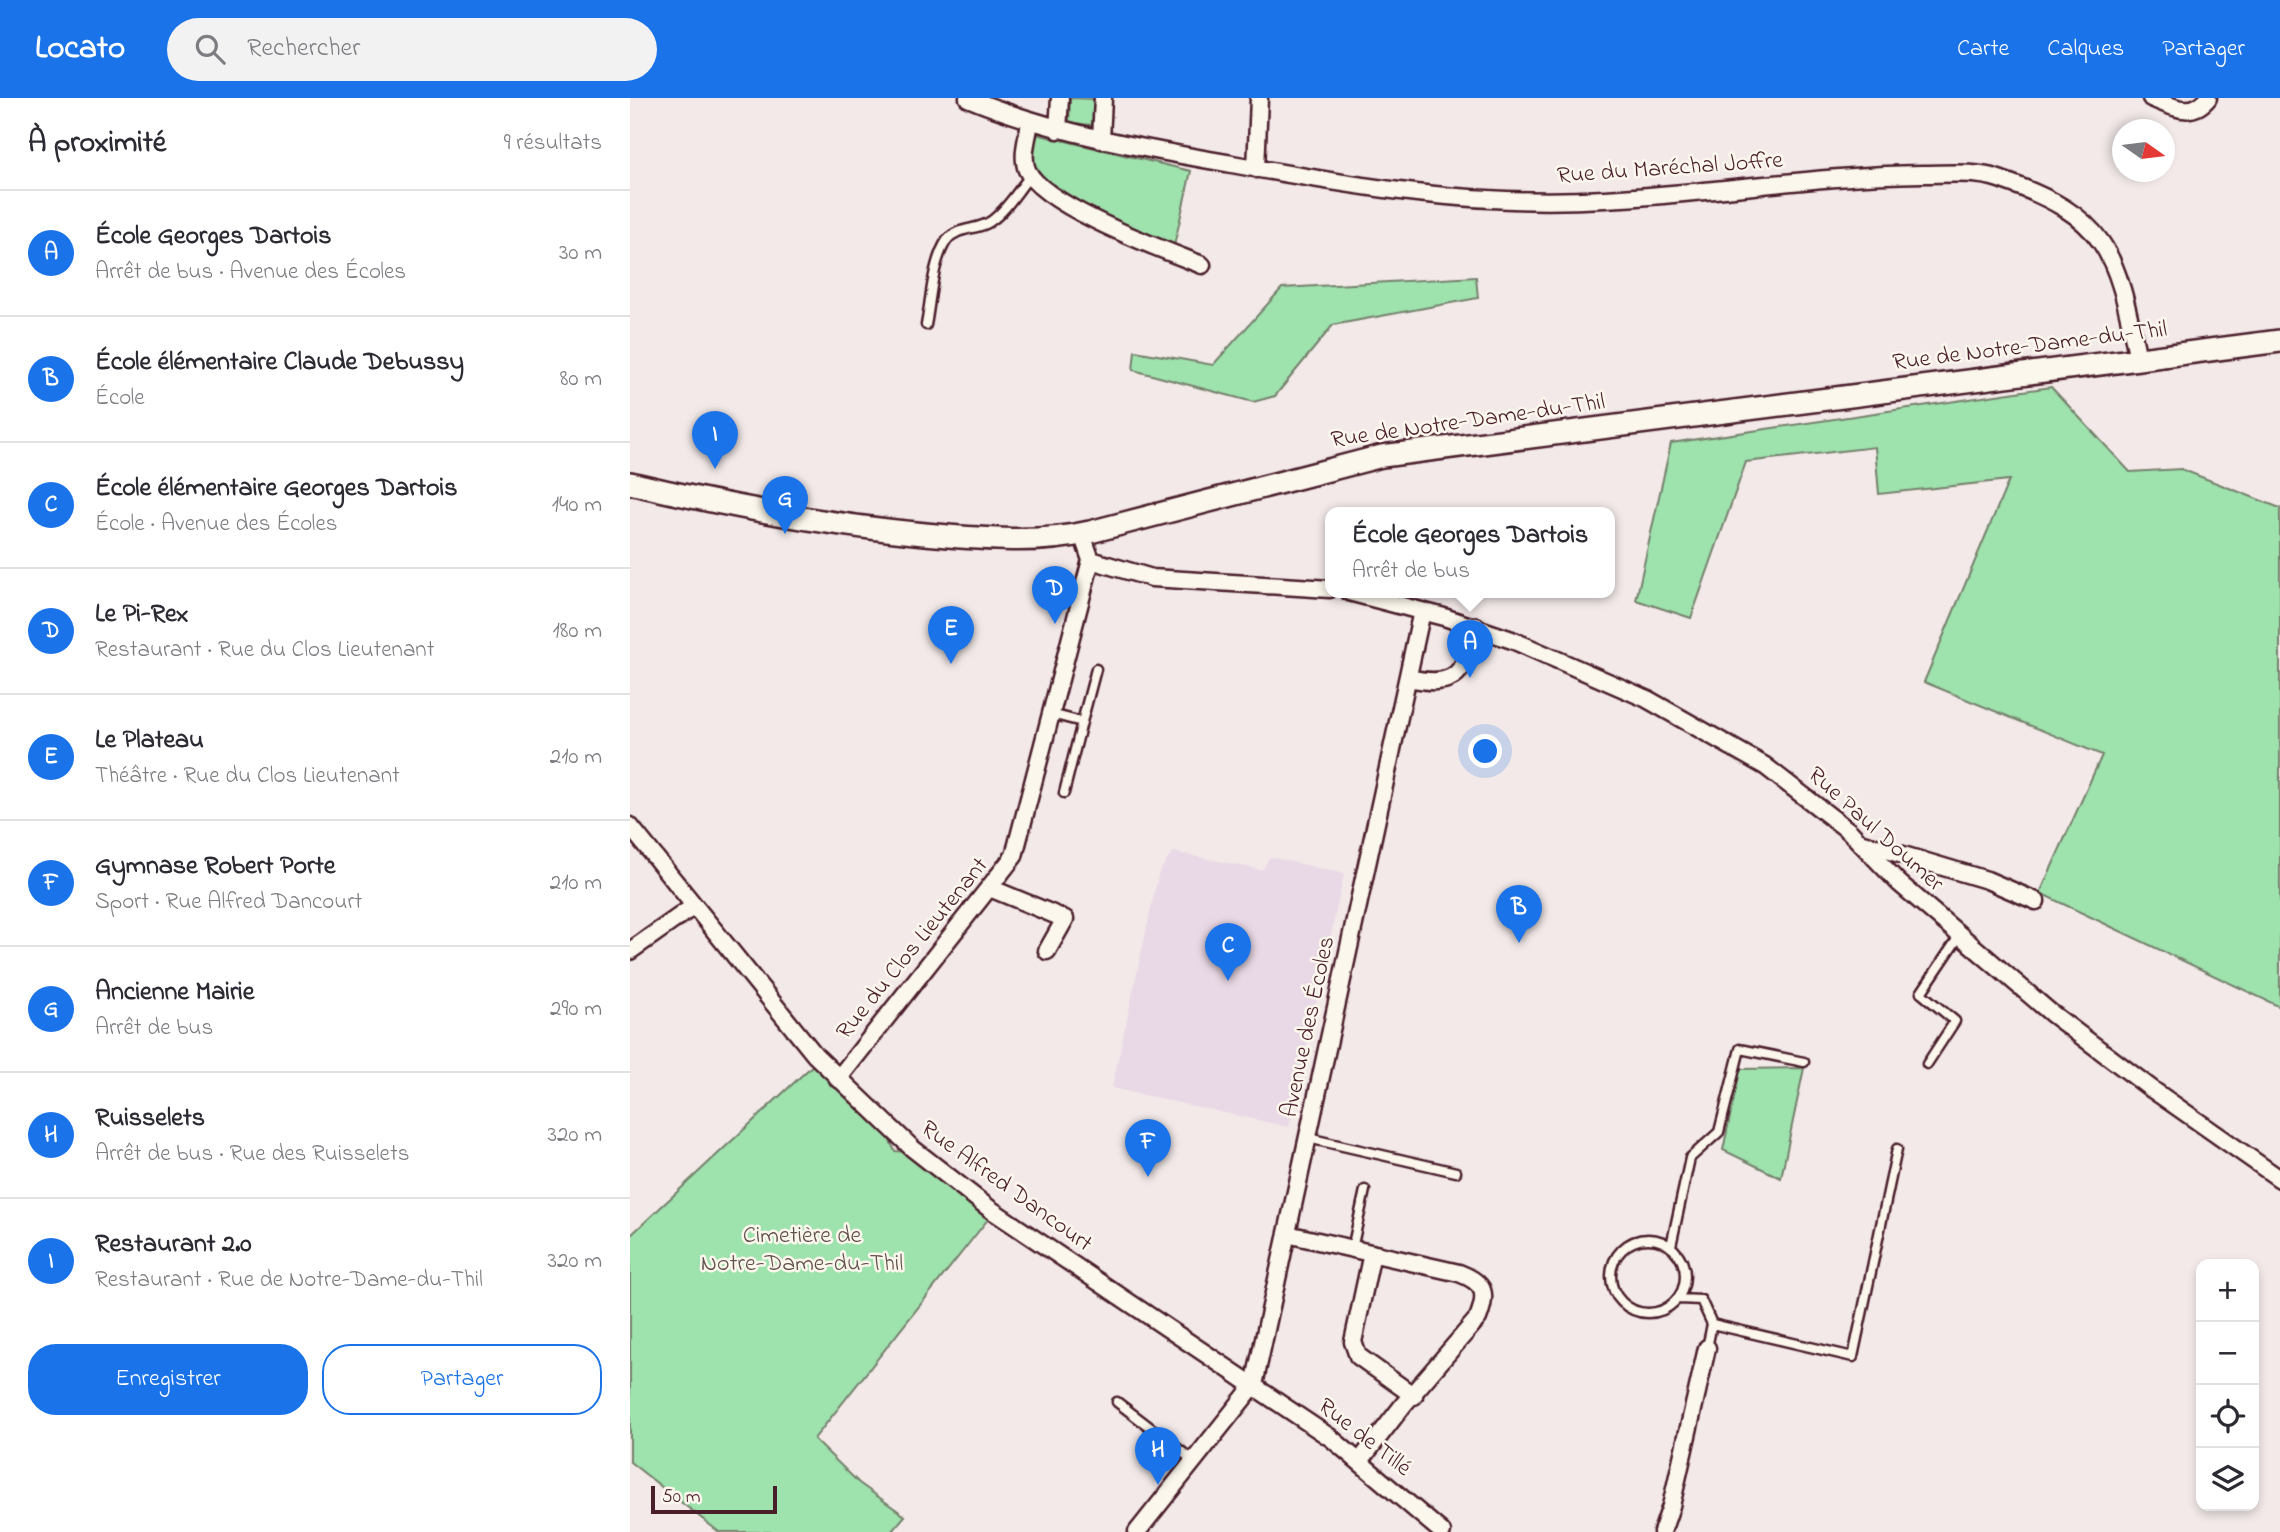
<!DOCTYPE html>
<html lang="fr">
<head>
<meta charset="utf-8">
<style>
	:root { --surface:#fff; --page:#f2f2f3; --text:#2b2b33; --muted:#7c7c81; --line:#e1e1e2; --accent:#1a73e8 }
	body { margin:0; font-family:"Indie Flower",sans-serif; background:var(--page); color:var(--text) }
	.controls { position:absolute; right:21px; bottom:21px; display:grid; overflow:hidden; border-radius:14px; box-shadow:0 4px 10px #0003 }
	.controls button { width:63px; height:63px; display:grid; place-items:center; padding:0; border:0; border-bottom:2px solid var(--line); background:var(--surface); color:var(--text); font:35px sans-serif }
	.compass { position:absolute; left:1482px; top:21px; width:63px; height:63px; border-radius:50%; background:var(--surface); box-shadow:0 4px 10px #0003; rotate:104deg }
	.scale { position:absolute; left:21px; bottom:18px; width:126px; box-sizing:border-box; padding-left:7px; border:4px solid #4a1f2b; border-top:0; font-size:19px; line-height:24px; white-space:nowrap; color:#4a1f2b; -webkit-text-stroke:5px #fbf7ec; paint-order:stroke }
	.you { position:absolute; left:856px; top:654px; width:24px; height:24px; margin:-18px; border:5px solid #fff; border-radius:50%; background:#1a73e8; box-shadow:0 0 0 10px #1a73e833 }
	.badge { display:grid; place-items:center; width:46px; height:46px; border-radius:50%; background:var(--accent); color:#fff; font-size:23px; font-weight:700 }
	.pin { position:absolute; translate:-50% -58px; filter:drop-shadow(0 2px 4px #0008) }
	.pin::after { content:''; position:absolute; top:37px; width:24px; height:21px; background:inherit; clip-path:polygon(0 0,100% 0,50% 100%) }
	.popup { position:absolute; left:695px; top:409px; width:290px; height:91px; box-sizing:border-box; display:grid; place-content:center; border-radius:14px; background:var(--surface); filter:drop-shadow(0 2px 5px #0005); font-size:23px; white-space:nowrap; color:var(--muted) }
	.popup b { font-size:26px; color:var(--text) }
	.popup::after { content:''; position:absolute; left:50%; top:100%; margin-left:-14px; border:14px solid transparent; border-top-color:var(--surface) }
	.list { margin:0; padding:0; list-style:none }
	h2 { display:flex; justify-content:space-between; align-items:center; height:91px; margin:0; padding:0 28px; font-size:30px }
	h2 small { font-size:23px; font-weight:400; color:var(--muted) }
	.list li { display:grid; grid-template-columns:46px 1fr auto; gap:21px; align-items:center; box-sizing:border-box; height:126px; padding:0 28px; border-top:2px solid var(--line) }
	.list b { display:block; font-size:26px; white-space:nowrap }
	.list p { margin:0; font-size:23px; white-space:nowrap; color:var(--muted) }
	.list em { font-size:23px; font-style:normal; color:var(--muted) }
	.actions { display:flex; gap:14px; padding:21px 28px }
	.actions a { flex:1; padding:16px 0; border:2px solid var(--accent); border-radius:28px; text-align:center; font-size:24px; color:var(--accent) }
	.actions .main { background:var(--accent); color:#fff }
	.icon { flex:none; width:38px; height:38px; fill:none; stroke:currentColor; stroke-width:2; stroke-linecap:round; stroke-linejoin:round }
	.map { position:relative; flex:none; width:1650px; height:1434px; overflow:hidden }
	header { display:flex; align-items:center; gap:42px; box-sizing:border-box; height:98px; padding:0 35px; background:var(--accent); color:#fff }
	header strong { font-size:33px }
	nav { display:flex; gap:38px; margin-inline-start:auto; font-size:24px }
	.search { width:490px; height:63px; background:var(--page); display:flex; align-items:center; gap:18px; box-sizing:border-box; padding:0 24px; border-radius:38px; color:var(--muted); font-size:26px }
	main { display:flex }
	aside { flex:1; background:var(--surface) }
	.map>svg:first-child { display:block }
	.built { fill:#e9d8e5 }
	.green { fill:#9ee2ad; stroke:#74806c; stroke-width:2 }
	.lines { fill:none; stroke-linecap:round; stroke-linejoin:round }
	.lane-casing { stroke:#4a1f2b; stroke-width:13 }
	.street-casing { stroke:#4a1f2b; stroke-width:21 }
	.secondary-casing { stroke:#4a1f2b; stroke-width:26 }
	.lane { stroke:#fbf7ec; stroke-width:8 }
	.street { stroke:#fbf7ec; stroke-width:16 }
	.secondary { stroke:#fbf7ec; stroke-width:21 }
	.labels { text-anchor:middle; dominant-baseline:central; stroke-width:5; stroke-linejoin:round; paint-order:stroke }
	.street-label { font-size:24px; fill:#4a1f2b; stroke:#fbf7ec }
	.park-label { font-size:24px; fill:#5f504c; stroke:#fbf7ec }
</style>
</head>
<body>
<header>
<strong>Locato</strong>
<div class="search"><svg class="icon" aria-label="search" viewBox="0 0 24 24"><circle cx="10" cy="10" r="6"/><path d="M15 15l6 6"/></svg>Rechercher</div>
<nav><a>Carte</a><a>Calques</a><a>Partager</a></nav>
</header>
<main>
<aside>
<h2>À proximité<small>9 résultats</small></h2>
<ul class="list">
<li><span class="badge">A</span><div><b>École Georges Dartois</b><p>Arrêt de bus · Avenue des Écoles</p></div><em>30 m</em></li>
<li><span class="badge">B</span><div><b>École élémentaire Claude Debussy</b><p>École</p></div><em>80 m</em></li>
<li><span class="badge">C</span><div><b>École élémentaire Georges Dartois</b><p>École · Avenue des Écoles</p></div><em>140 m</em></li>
<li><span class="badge">D</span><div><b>Le Pi-Rex</b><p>Restaurant · Rue du Clos Lieutenant</p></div><em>180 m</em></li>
<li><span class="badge">E</span><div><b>Le Plateau</b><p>Théâtre · Rue du Clos Lieutenant</p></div><em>210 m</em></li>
<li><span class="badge">F</span><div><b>Gymnase Robert Porte</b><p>Sport · Rue Alfred Dancourt</p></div><em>210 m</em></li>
<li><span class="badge">G</span><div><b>Ancienne Mairie</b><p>Arrêt de bus</p></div><em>290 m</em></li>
<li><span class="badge">H</span><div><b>Ruisselets</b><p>Arrêt de bus · Rue des Ruisselets</p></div><em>320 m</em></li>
<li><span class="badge">I</span><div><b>Restaurant 2.0</b><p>Restaurant · Rue de Notre-Dame-du-Thil</p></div><em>320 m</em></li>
</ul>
<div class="actions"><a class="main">Enregistrer</a><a>Partager</a></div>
</aside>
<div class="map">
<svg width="1650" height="1434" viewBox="0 0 1650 1434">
	<rect width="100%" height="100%" fill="#f3e9e9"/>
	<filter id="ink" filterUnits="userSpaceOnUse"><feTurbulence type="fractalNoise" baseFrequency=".0143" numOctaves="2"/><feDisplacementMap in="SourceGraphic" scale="14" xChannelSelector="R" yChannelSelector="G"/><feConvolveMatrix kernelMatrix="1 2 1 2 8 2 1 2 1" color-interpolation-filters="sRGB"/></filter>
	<g filter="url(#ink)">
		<!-- built -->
		<path class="built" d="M543,754L632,772L640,759L714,776L659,1029L482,990L529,774Z"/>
		<!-- green -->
		<path class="green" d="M440,0L464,1L462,27L439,25Z
			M406,36L561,73L544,148L482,126L408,76L402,65Z
			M846,179L848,200L703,227L645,298L623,304L503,272L505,253L583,267L652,190Z
			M1421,289L1500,374L1551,371L1650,410V909L1410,795L1472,657L1294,584L1379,382L1249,396L1245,349L1116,364L1061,520L1006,502L1041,345Z
			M183,967L258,1039L265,1053L278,1054L359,1120L184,1341L229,1385L275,1418L261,1434H89L0,1364V1138Z
			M1174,970L1151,1080L1093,1052L1110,971Z"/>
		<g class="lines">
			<defs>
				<path id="lane" d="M296,227C301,202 302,164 317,142C328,128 348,133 361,123C377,112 388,92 400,78
					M421,616L452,624L434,695
					M452,624L466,571
					M1297,966L1325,923L1291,895L1330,837
					M678,1040L826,1074
					M981 1178a37 37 0 1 1 74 0a37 37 0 1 1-74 0Z
					M1041,1148L1060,1060L1089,1034L1110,951L1174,964
					M722,1151L735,1092
					M1048,1201L1071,1202L1082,1226
					M1082,1226L1223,1259L1267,1051
					M1077,1250L1082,1226
					M487,1304L564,1363"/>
				<path id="street" d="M338,0C423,35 511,50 602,66C727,89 847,109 975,101C1081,96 1186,77 1292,76C1318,76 1345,73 1369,81C1480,119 1486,155 1508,261
					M1521,0C1542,8 1561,21 1578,0
					M400,24C398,39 391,57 397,72C413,108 534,152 572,167
					M428,32L430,0
					M471,42L473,0
					M626,71L629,0
					M452,436L461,462L522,480L700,491
					M719,494L814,519L882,542L1017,601L1135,668L1219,733L1269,785L1421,915L1523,992L1650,1081
					M778,580C830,591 834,573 846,528
					M0,728L185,957L282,1050L360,1111L701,1340L812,1434
					M1233,745L1357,782L1406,803
					M360,790L435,821L417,853
					M0,853L64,808
					M208,981L384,758L461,462
					M657,1136L829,1175C855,1185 858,1195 848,1220L774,1306L730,1363
					M742,1155L723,1244L728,1258L784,1298
					M507,1434L624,1287L792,513
					M1032,1434L1041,1408L1077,1250"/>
				<path id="secondary" d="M0,385C101,409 202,428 306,437C358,441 409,446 460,434L752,358L1650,243"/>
			</defs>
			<!-- lane casing -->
			<use href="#lane" class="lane-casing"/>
			<!-- street casing -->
			<use href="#street" class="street-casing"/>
			<!-- secondary casing -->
			<use href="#secondary" class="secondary-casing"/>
			<!-- lane -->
			<use href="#lane" class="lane"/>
			<!-- street -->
			<use href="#street" class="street"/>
			<!-- secondary -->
			<use href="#secondary" class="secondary"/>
		</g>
	</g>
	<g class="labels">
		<!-- street labels -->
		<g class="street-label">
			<text transform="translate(1040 71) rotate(-4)">Rue du Maréchal Joffre</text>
			<text transform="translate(1400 249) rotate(-7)">Rue de Notre-Dame-du-Thil</text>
			<text transform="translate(838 324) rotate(-8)">Rue de Notre-Dame-du-Thil</text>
			<text transform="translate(1245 732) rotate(42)">Rue Paul Doumer</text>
			<text transform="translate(283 851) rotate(-51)">Rue du Clos Lieutenant</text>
			<text transform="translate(679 929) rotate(-78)">Avenue des Écoles</text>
			<text transform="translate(376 1089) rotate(36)">Rue Alfred Dancourt</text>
			<text transform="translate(734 1340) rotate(38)">Rue de Tillé</text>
		</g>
		<!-- park labels -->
		<g class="park-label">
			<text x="172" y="1138">Cimetière de<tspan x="172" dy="28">Notre-Dame-du-Thil</tspan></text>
		</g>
	</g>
</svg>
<div class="controls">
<button>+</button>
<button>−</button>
<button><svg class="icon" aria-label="locate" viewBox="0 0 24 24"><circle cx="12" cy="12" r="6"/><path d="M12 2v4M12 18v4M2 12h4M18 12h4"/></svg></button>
<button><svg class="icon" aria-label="layers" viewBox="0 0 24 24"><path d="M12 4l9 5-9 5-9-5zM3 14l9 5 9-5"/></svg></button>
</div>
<svg class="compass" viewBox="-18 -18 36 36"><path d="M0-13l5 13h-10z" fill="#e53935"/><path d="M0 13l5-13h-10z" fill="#7c7c81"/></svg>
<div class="scale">50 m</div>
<div class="you"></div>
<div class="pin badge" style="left:840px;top:580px">A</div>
<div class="popup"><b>École Georges Dartois</b>Arrêt de bus</div>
<div class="pin badge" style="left:889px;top:845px">B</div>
<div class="pin badge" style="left:598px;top:883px">C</div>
<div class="pin badge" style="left:425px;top:526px">D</div>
<div class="pin badge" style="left:321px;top:566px">E</div>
<div class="pin badge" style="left:518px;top:1079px">F</div>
<div class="pin badge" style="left:155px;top:436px">G</div>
<div class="pin badge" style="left:528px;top:1387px">H</div>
<div class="pin badge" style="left:85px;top:371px">I</div>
</div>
</main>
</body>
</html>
